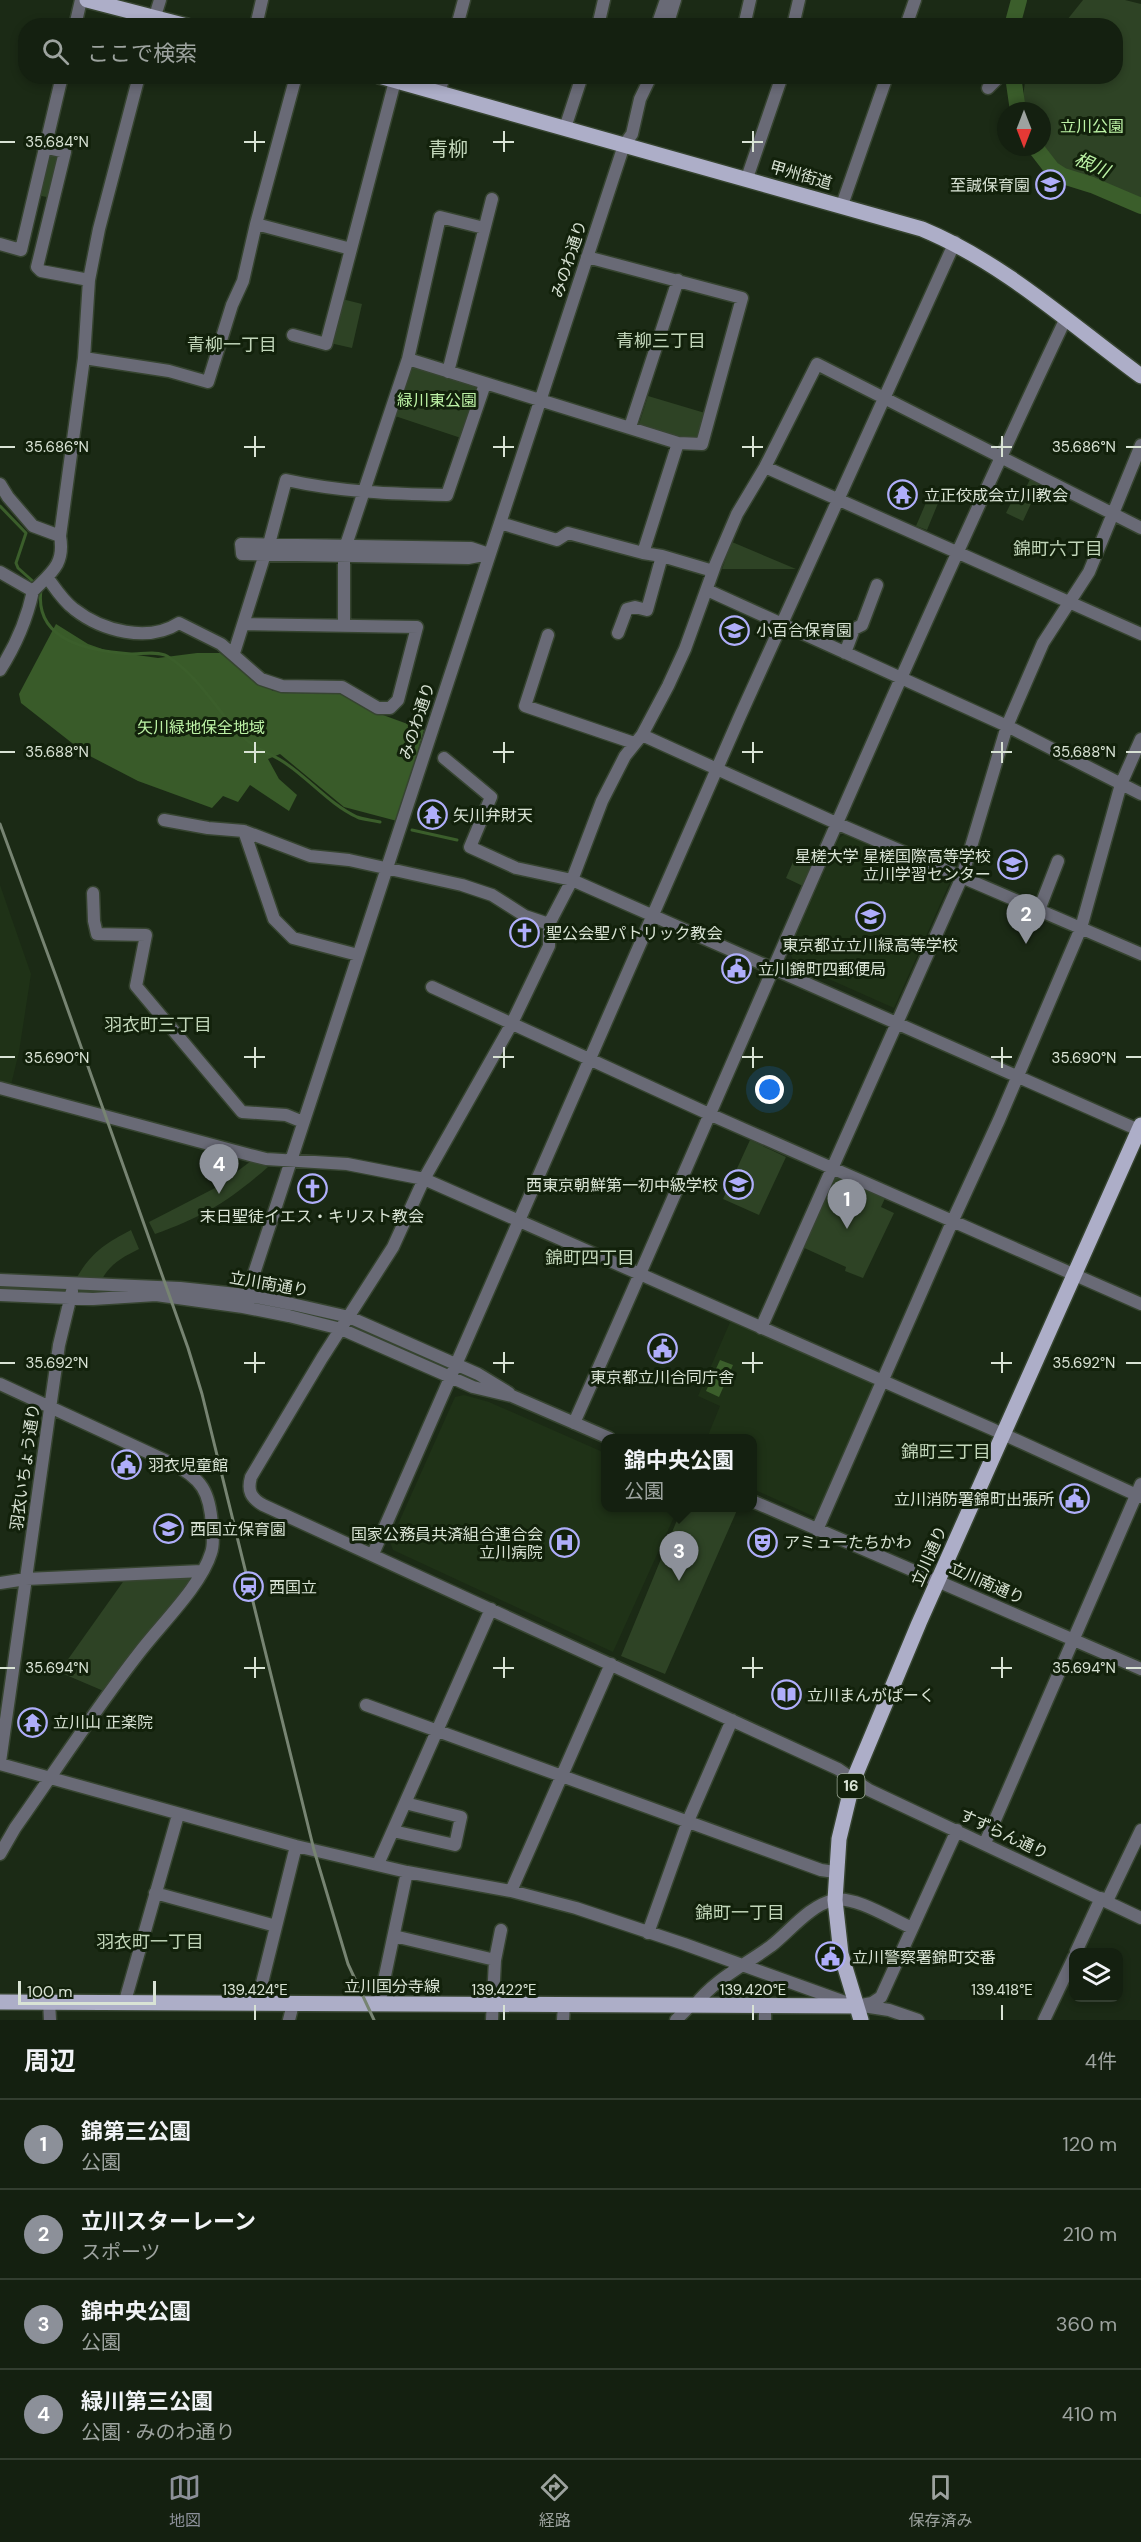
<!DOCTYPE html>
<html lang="ja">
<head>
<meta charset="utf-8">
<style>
	:root { --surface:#142010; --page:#212d1e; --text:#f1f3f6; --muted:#9da39f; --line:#333e30; --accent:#8c9099 }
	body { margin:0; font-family:"DM Sans","Noto Sans JP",sans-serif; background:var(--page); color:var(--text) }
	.controls { position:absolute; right:18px; bottom:18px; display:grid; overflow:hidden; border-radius:12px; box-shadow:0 3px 9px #0003 }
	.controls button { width:54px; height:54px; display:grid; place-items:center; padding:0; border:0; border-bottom:2px solid var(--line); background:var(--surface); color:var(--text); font:30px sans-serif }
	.compass { position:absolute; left:997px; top:102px; width:54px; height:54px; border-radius:50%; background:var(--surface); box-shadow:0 3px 9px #0003; rotate:180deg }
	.scale { position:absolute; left:18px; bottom:15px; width:138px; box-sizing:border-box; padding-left:6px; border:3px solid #d9e3d5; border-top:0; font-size:16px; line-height:21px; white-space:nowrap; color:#d9e3d5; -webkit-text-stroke:4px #12210b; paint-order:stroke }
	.you { position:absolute; left:770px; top:1090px; width:21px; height:21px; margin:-15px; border:4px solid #fff; border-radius:50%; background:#1a73e8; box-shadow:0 0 0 9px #1a73e833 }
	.badge { display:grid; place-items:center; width:39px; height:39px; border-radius:50%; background:var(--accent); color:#fff; font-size:20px; font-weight:700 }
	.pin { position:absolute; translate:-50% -50px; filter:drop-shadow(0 2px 3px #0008) }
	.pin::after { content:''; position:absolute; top:32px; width:21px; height:18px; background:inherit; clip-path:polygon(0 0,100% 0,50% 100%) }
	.popup { position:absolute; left:601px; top:1434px; width:156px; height:78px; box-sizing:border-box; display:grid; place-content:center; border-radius:12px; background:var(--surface); filter:drop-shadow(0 2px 4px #0005); font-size:20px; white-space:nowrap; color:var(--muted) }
	.popup b { font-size:22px; color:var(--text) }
	.popup::after { content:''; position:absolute; left:50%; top:100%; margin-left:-12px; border:12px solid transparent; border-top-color:var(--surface) }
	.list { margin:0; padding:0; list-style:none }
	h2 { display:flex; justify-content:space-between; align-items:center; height:78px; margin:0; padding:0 24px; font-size:26px }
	h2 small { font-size:20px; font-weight:400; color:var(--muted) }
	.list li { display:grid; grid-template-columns:39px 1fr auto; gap:18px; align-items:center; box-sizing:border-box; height:90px; padding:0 24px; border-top:2px solid var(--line) }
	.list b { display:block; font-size:22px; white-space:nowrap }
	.list p { margin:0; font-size:20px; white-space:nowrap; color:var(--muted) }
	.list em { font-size:20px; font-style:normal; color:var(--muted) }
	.icon { flex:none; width:33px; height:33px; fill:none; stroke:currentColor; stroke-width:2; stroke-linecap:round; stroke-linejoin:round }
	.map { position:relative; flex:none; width:1141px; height:2020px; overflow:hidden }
	.search { position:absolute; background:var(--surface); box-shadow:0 3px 9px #0003; left:18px; right:18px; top:18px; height:66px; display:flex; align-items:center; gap:15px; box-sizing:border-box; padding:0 21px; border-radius:24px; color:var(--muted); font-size:22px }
	.sheet { height:438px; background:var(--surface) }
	nav { display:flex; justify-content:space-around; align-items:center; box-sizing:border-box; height:84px; border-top:2px solid var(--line); background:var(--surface); font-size:16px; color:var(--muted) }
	nav a { display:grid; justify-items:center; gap:3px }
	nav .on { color:var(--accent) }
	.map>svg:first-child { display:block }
	.built { fill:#1f3217 }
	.green { fill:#2e4325 }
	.forest { fill:#395b29 }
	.water { fill:#3b5e2b }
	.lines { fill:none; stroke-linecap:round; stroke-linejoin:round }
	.stream { stroke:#3b5e2b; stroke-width:3 }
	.river { stroke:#3b5e2b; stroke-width:16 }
	.minor-casing { stroke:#364430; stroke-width:15 }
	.major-casing { stroke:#364430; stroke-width:18 }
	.minor { stroke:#696a76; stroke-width:12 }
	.major { stroke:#adaec8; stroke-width:15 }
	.rail { stroke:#778472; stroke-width:3 }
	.ticks { fill:none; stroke:#d9e3d5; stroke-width:2 }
	.labels { text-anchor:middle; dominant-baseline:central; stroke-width:6; stroke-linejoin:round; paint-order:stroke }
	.shield { fill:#12210b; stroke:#9da998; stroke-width:1.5 }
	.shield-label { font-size:15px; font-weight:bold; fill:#d9e3d5 }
	.park-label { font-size:16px; fill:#bdf3a6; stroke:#12210b }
	.street-label { font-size:16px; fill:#d9e3d5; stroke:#12210b }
	.poi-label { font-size:16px; fill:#d9e3d5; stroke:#12210b; text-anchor:start }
	.water-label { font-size:18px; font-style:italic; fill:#bcf3a5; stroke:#12210b }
	.neighbourhood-label { font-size:18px; fill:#c1d5b9; stroke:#12210b }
	.quarter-label { font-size:20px; fill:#c1d5b9; stroke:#12210b }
	.ticks-label { font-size:15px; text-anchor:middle; fill:#d9e3d5; stroke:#12210b; stroke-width:6; stroke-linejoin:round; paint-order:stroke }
</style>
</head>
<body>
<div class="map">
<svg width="1141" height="2020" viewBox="0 0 1141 2020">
	<rect width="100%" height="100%" fill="#1b2a15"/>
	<!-- built -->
	<path class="built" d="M845,834L950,882L894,1008L795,964L789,951L839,838Z
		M0,885L31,974L19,1052L11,1085L0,1083Z
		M731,1320L883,1381L817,1518L753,1489L752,1438H707L720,1406L698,1396Z
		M464,1395L489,1402L605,1453L606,1508H678L613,1652L393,1550L390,1542L455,1397Z"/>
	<!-- green -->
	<path class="green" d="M1083,0H1125L1141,4V201C1119,190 1050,172 1042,148C1039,140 1042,121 1042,111H1025L1023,98L1025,81L1030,77L1116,76V26L1063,25Z
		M47,150L61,153L51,198L37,195Z
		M342,299L362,304L352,348L330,343Z
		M410,361L483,385L464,439L392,415Z
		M648,396L705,413L698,438L677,436L639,424Z
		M1031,477L1041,482L1023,521L1006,513L1017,491L1023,494Z
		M931,491L941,496L927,530L916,526Z
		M732,542L796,569H722Z
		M800,846L819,854L805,887L786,878Z
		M750,1140L786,1157L759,1215L723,1199Z
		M251,1161L268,1167C229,1201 203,1217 155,1234L149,1222L215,1188Z
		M833,1172L887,1194L881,1207L894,1213L863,1278L845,1271L846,1267L800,1246Z
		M131,1230L139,1249C123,1257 111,1263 102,1279L77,1277C92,1252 106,1243 131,1230Z
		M682,1508H738L665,1674L621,1656Z
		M194,1576L106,1692L59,1672L125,1579Z"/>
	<!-- forest -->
	<path class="forest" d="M56,624L88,644L108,651L158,658L197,653H220L273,691L340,690L383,715L424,730L397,821L344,807L280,754L268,759L279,779L297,795L289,811L250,785L238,802L223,796L212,808L138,781L86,754L21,703L19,694Z"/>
	<!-- water -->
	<path class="water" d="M720,1360L733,1365L719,1397L706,1391Z"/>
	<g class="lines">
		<!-- stream -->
		<path class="stream" d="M0,506L26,533L16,563L18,568L37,585
			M41,590C34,642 91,651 131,654C142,654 158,651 167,656C198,675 217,711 242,736C257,751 272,753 288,765C311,781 331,805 357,817C364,820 373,820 380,822
			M412,830L457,840"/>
		<!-- river -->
		<path class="river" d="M1012,26L1019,0
			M1013,76L1018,111
			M1035,147L1052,169L1063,176L1092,185L1141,206"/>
		<defs>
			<path id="minor" d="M75,26L81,0
				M152,26L160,0
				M256,26L262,0
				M457,26L464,0
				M598,26L604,0
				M657,26L666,0
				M667,26L675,0
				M744,26L750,0
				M793,26L799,0
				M906,26L915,0
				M988,88L999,77
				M439,93L444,76
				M565,128L582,76
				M43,147L65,152L37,267L41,271L89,280
				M747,178L782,76
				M842,205L887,76
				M256,224L296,76
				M0,244L21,250L62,76
				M351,249L395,81
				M84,358L169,371L208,382L232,305L243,281L256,224L351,249L326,344L293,335
				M408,359L678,443L702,444L742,298L587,257
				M448,372L492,199
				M630,427L678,280
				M678,443L643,553L662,556L713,571
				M765,467L1141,634
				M0,484L8,497L33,526L60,536C65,564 52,572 33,591
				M500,523L557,540L568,533L643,553
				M1141,528L817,364L765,467L737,514L716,563L685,649L668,686L642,735L625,756L602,801L572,880L549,924V946L511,1025L424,1179L393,1247L322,1358L251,1477C247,1491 251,1498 263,1505L838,1769L869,1790L1141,1918
				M60,536L84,358L89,280L99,229L139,76
				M241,544L471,548L489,554L468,558L242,554Z
				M269,544L286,480C340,492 392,494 447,495L485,384
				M0,572L33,591C27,619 16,645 0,670
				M47,577C55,588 63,601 74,609C102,631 148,643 179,623L221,644L261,679L282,686L342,687L378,708H390L398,700L417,627L244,624
				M707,590L1007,726L1141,794
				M344,625V555L346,545L408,359L440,217L484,228
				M618,633L627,609L635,607L647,610L662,556
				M548,635L525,706L634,743
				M234,653L265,554
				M845,653L854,629L862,625L877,585
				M642,735L836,823L1141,954
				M444,758L491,797L470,847L516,868L572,880L1141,1131
				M164,820L208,828L244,831L310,856L349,860L462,885L492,895L525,916L549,924
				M244,831L274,919L293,938L358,955
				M93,893L94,921L97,934L146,935L136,986L242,1112L286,1115L303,1122
				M1039,910L1058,861
				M432,987L709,1114L1141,1304
				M0,1088L250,1155L266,1159L347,1164L424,1179L992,1429L1141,1497
				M0,1280L180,1288L246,1295L292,1304L349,1317L478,1374L509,1393
				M0,1295L93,1299L156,1295L243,1307L289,1316L341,1329L473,1387L512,1396L609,1438
				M243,1307L624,145L632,134L640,99L651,76
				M761,1328L962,877L1007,726L1043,643L1089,572L1141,445
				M0,1384L171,1463C202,1478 210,1492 212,1526C213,1535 214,1545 211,1553C201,1586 160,1625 139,1653C96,1708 56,1770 15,1828L0,1854
				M574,1423C738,1055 893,683 1066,318
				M752,1501L1141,1669
				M817,1530L953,1220L999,1120L1081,928L1121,784L1141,739
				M373,1554L740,716L955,242
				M0,1583L26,1579L202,1571
				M366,1705L821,1870L835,1872
				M0,1762L59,1345L72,1291
				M0,1764L296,1846L407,1872L511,1891L576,1908L684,1944L856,2006L872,2003L881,1997L957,1830
				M393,1831L455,1845L461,1817L405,1803
				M985,1843L1141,1484
				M378,1864L491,1609
				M511,1891L611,1664
				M155,1893L276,1926
				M1107,1901L1141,1830
				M648,1933L688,1821L732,1720
				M394,1936L495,1960
				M1076,1952L1101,1898
				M49,2001L50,2020
				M125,2001L178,1815
				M257,2003L296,1846
				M379,2004L407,1872
				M695,2005C715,1979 745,1965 771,1946C790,1931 810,1905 834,1900C856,1896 891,1919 912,1928
				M863,2006L889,2010L918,2020
				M289,2020L293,2004
				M492,2020L495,1960L501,1930
				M563,2020L564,2005
				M676,2020L691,2005
				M765,2020V2006
				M1044,2020L1074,1957"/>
			<path id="major" d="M87,0L187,26
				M379,76L922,229C1004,263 1070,324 1141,376
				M0,2002L856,2006
				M861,2020L841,1954L835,1900L839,1839L853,1781L919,1623L1141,1125"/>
		</defs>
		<!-- minor casing -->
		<use href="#minor" class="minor-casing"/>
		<!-- major casing -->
		<use href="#major" class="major-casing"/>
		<!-- minor -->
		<use href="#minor" class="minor"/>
		<!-- major -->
		<use href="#major" class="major"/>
		<!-- rail -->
		<path class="rail" d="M0,824L58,982L188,1348L202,1394L314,1850L348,1964L374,2020"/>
	</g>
	<!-- ticks -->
	<path class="ticks" d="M255,131V152M504,131V152M753,131V152M0,142H15M244,142H265M493,142H514M742,142H763M255,436V457M504,436V457M753,436V457M1002,436V457M0,447H15M244,447H265M493,447H514M742,447H763M991,447H1012M1126,447H1141M255,742V763M504,742V763M753,742V763M1002,742V763M0,752H15M244,752H265M493,752H514M742,752H763M991,752H1012M1126,752H1141M255,1047V1068M504,1047V1068M753,1047V1068M1002,1047V1068M0,1057H15M244,1057H265M493,1057H514M742,1057H763M991,1057H1012M1126,1057H1141M255,1352V1373M504,1352V1373M753,1352V1373M1002,1352V1373M0,1363H15M244,1363H265M493,1363H514M742,1363H763M991,1363H1012M1126,1363H1141M255,1657V1678M504,1657V1678M753,1657V1678M1002,1657V1678M0,1668H15M244,1668H265M493,1668H514M742,1668H763M991,1668H1012M1126,1668H1141M255,2005V2020M504,2005V2020M753,2005V2020M1002,2005V2020"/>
	<!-- icons -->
	<defs>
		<symbol id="school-ring" viewBox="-11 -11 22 22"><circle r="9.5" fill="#12210b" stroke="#afaefa" stroke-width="1.5"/><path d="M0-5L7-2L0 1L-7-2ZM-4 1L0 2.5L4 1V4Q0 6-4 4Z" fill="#afaefa"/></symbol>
		<symbol id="temple-ring" viewBox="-11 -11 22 22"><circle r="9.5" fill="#12210b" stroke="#afaefa" stroke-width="1.5"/><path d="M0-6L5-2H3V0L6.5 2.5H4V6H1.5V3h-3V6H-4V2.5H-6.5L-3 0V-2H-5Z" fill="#afaefa"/></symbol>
		<symbol id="church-ring" viewBox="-11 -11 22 22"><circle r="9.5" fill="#12210b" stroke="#afaefa" stroke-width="1.5"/><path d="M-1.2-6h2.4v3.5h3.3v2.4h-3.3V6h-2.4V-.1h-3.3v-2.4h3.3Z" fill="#afaefa"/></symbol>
		<symbol id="civic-ring" viewBox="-11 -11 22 22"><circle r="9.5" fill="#12210b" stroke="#afaefa" stroke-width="1.5"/><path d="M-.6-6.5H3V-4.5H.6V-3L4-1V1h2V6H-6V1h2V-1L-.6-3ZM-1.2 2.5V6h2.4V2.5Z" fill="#afaefa"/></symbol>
		<symbol id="theatre-ring" viewBox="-11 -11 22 22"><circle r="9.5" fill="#12210b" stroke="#afaefa" stroke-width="1.5"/><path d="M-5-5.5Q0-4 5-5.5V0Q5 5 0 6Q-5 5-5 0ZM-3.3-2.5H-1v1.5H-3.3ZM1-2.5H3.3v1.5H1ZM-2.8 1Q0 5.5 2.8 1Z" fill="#afaefa"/></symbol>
		<symbol id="hospital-ring" viewBox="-11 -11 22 22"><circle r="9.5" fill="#12210b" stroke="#afaefa" stroke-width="1.5"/><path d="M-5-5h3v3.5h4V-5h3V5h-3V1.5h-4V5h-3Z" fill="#afaefa"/></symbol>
		<symbol id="station-ring" viewBox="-11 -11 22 22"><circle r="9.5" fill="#12210b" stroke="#afaefa" stroke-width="1.5"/><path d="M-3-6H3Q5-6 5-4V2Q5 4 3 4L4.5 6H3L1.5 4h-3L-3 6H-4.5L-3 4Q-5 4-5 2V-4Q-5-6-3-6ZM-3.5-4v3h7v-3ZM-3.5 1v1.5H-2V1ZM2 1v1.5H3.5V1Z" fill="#afaefa"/></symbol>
		<symbol id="library-ring" viewBox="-11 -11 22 22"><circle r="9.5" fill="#12210b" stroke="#afaefa" stroke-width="1.5"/><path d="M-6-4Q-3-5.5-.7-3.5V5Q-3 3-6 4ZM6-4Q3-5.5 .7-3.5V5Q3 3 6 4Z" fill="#afaefa"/></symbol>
	</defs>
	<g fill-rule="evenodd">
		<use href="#school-ring" x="1034" y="168" width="33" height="33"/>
		<use href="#temple-ring" x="886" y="478" width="33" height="33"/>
		<use href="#school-ring" x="718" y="614" width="33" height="33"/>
		<use href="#temple-ring" x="416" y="798" width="33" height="33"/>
		<use href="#school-ring" x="996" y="848" width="33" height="33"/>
		<use href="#school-ring" x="854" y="900" width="33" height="33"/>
		<use href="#church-ring" x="508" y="916" width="33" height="33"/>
		<use href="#civic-ring" x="720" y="952" width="33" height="33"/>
		<use href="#school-ring" x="722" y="1168" width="33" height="33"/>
		<use href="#church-ring" x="296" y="1172" width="33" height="33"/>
		<use href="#civic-ring" x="646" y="1332" width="33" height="33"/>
		<use href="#civic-ring" x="110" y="1448" width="33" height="33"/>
		<use href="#civic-ring" x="1058" y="1482" width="33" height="33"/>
		<use href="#school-ring" x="152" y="1512" width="33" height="33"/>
		<use href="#theatre-ring" x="746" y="1526" width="33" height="33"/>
		<use href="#hospital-ring" x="548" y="1526" width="33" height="33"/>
		<use href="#station-ring" x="232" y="1570" width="33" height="33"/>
		<use href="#library-ring" x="770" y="1678" width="33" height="33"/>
		<use href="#temple-ring" x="16" y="1706" width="33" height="33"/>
		<use href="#civic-ring" x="814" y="1940" width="33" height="33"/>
	</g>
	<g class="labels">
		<!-- shield labels -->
		<rect class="shield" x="837.5" y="1774" width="27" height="24" rx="4.5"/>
		<g class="shield-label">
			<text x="851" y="1786">16</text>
		</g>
		<!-- park labels -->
		<g class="park-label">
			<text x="1092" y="126">立川公園</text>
			<text x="437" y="400">緑川東公園</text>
			<text x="201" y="727">矢川緑地保全地域</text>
		</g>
		<!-- street labels -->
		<g class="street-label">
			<text transform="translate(801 175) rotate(16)">甲州街道</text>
			<text transform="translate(569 259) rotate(-72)">みのわ通り</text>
			<text transform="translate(417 721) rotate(-72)">みのわ通り</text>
			<text transform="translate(269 1284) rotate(10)">立川南通り</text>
			<text transform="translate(25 1467) rotate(-82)">羽衣いちょう通り</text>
			<text transform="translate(929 1556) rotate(-66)">立川通り</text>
			<text transform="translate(987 1583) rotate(24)">立川南通り</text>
			<text transform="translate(1004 1834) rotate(25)">すずらん通り</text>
			<text x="392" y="1986">立川国分寺線</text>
		</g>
		<!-- poi labels -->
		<g class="poi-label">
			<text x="1030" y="185" text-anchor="end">至誠保育園</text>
			<text x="924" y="495">立正佼成会立川教会</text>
			<text x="756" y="630">小百合保育園</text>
			<text x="453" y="815">矢川弁財天</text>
			<text x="991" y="856" text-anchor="end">星槎大学 星槎国際高等学校<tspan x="991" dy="18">立川学習センター</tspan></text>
			<text x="546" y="933">聖公会聖パトリック教会</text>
			<text x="870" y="945" text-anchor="middle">東京都立立川緑高等学校</text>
			<text x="758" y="969">立川錦町四郵便局</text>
			<text x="718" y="1185" text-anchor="end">西東京朝鮮第一初中級学校</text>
			<text x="312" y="1216" text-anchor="middle">末日聖徒イエス・キリスト教会</text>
			<text x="662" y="1377" text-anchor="middle">東京都立川合同庁舎</text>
			<text x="148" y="1465">羽衣児童館</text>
			<text x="1054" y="1499" text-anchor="end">立川消防署錦町出張所</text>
			<text x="190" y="1529">西国立保育園</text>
			<text x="543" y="1534" text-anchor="end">国家公務員共済組合連合会<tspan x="543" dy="18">立川病院</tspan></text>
			<text x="784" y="1542">アミューたちかわ</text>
			<text x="269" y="1587">西国立</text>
			<text x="807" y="1695">立川まんがぱーく</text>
			<text x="53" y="1722">立川山 正楽院</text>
			<text x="852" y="1957">立川警察署錦町交番</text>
		</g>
		<!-- water labels -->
		<g class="water-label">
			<text transform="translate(1092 165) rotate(24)">根川</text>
		</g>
		<!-- neighbourhood labels -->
		<g class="neighbourhood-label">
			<text x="661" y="341">青柳三丁目</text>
			<text x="232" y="345">青柳一丁目</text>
			<text x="1058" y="549">錦町六丁目</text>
			<text x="158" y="1025">羽衣町三丁目</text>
			<text x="590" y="1258">錦町四丁目</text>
			<text x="946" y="1452">錦町三丁目</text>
			<text x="740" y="1913">錦町一丁目</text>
			<text x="150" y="1942">羽衣町一丁目</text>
		</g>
		<!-- quarter labels -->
		<g class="quarter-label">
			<text x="448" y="149">青柳</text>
		</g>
	</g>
	<g class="ticks-label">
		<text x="57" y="147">35.684°N</text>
		<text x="1084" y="452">35.686°N</text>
		<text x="57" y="452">35.686°N</text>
		<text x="1084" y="757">35.688°N</text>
		<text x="57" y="757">35.688°N</text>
		<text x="1084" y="1063">35.690°N</text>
		<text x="57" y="1063">35.690°N</text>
		<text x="1084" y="1368">35.692°N</text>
		<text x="57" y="1368">35.692°N</text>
		<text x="1084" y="1673">35.694°N</text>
		<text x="57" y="1673">35.694°N</text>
		<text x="255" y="1995">139.424°E</text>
		<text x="504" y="1995">139.422°E</text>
		<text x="753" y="1995">139.420°E</text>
		<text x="1002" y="1995">139.418°E</text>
	</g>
</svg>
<div class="controls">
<button><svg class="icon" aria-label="layers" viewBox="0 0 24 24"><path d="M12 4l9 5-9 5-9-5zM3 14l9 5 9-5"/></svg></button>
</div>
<svg class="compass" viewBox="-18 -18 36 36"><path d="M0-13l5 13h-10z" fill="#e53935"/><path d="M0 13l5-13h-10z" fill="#9da39f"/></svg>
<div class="scale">100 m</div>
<div class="you"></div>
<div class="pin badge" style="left:847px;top:1229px">1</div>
<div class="pin badge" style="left:1026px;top:944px">2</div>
<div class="pin badge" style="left:679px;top:1581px">3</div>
<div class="popup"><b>錦中央公園</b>公園</div>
<div class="pin badge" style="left:219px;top:1194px">4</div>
<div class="search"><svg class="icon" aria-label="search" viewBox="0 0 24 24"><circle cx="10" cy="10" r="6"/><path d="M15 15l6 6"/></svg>ここで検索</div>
</div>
<section class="sheet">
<h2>周辺<small>4件</small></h2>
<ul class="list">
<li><span class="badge">1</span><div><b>錦第三公園</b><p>公園</p></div><em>120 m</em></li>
<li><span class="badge">2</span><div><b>立川スターレーン</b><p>スポーツ</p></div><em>210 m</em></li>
<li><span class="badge">3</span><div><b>錦中央公園</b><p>公園</p></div><em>360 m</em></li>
<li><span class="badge">4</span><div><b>緑川第三公園</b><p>公園 · みのわ通り</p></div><em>410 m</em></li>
</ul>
</section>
<nav>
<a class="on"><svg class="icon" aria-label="map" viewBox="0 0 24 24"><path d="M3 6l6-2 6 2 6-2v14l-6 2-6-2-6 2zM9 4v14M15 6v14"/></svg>地図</a>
<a><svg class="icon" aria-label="directions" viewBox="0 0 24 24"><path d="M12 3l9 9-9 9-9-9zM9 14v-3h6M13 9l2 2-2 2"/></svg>経路</a>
<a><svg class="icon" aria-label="saved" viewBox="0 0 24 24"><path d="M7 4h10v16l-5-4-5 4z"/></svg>保存済み</a>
</nav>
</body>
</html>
